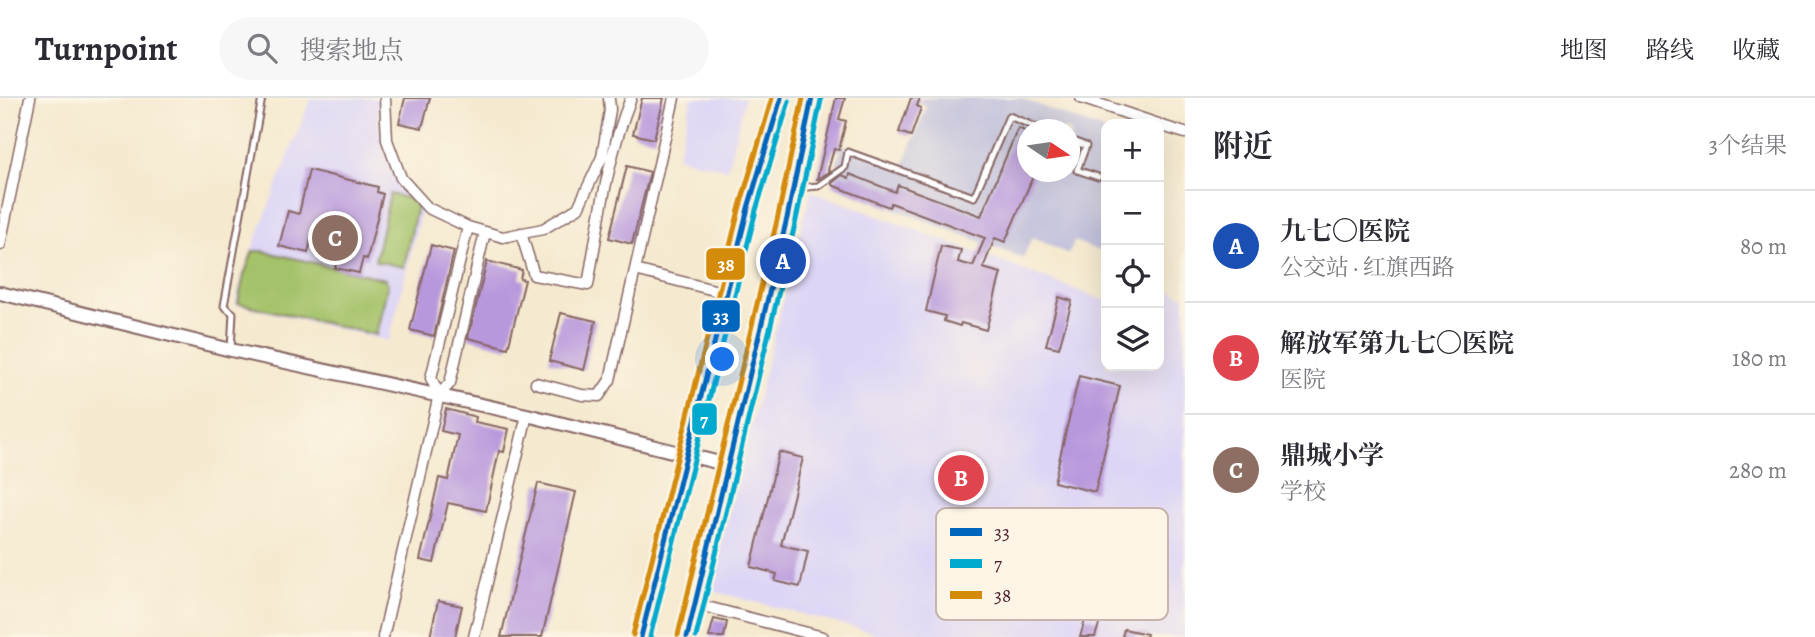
<!DOCTYPE html>
<html lang="zh">
<head>
<meta charset="utf-8">
<style>
	:root { --surface:#fff; --page:#f7f7f7; --text:#2b2b33; --muted:#7c7c81; --line:#e1e1e2; --accent:#c8321e }
	body { margin:0; font-family:Alegreya,"Noto Serif SC",serif; background:var(--page); color:var(--text) }
	.controls { position:absolute; right:21px; top:21px; display:grid; overflow:hidden; border-radius:14px; box-shadow:0 7px 28px #0002 }
	.controls button { width:63px; height:63px; display:grid; place-items:center; padding:0; border:0; border-bottom:2px solid var(--line); background:var(--surface); color:var(--text); font:35px sans-serif }
	.compass { position:absolute; left:1017px; top:21px; width:63px; height:63px; border-radius:50%; background:var(--surface); box-shadow:0 7px 28px #0002; rotate:103deg }
	.you { position:absolute; left:723px; top:262px; width:24px; height:24px; margin:-18px; border:5px solid #fff; border-radius:50%; background:#1a73e8; box-shadow:0 0 0 10px #1a73e833 }
	.badge { display:grid; place-items:center; width:46px; height:46px; border-radius:50%; background:var(--accent); color:#fff; font-size:23px; font-weight:700 }
	.pin { position:absolute; translate:-50% -50%; border:4px solid #fff; box-shadow:0 2px 7px #0006 }
	.list { margin:0; padding:0; list-style:none }
	h2 { display:flex; justify-content:space-between; align-items:center; height:91px; margin:0; padding:0 28px; font-size:30px }
	h2 small { font-size:23px; font-weight:400; color:var(--muted) }
	.list li { display:grid; grid-template-columns:46px 1fr auto; gap:21px; align-items:center; box-sizing:border-box; height:112px; padding:0 28px; border-top:2px solid var(--line) }
	.list b { display:block; font-size:26px; white-space:nowrap }
	.list p { margin:0; font-size:23px; white-space:nowrap; color:var(--muted) }
	.list em { font-size:23px; font-style:normal; color:var(--muted) }
	.icon { flex:none; width:38px; height:38px; fill:none; stroke:currentColor; stroke-width:2; stroke-linecap:round; stroke-linejoin:round }
	.map { position:relative; flex:none; width:1185px; height:539px; overflow:hidden }
	header { display:flex; align-items:center; gap:42px; box-sizing:border-box; height:98px; padding:0 35px; background:var(--surface); border-bottom:2px solid var(--line) }
	header strong { font-size:33px }
	nav { display:flex; gap:38px; margin-inline-start:auto; font-size:24px }
	.search { width:490px; height:63px; background:var(--page); display:flex; align-items:center; gap:18px; box-sizing:border-box; padding:0 24px; border-radius:38px; color:var(--muted); font-size:26px }
	main { display:flex }
	aside { flex:1; background:var(--surface) }
	.map>svg:first-child { display:block }
	.built { fill:#ddd5f6 }
	.industrial { fill:#c2c1dc; fill-rule:evenodd }
	.green { fill:#a4c269; stroke:#77704a; stroke-width:2 }
	.building { fill:#b898dd }
	.lines { fill:none; stroke-linecap:round; stroke-linejoin:round }
	.service-casing { stroke:#866664; stroke-width:9 }
	.minor-casing { stroke:#866664; stroke-width:13 }
	.tertiary-casing { stroke:#866664; stroke-width:16 }
	.primary-casing { stroke:#866664; stroke-width:19 }
	.service { stroke:#fff; stroke-width:5 }
	.minor { stroke:#fff; stroke-width:10 }
	.tertiary { stroke:#fff; stroke-width:12 }
	.primary { stroke:#f6c06b; stroke-width:16 }
	.bus-1-casing { stroke:#fcf5e5; stroke-width:10 }
	.bus-2-casing { stroke:#fcf5e5; stroke-width:10 }
	.bus-3-casing { stroke:#fcf5e5; stroke-width:10 }
	.bus-1 { stroke:#0065bd; stroke-width:5 }
	.bus-2 { stroke:#00a9ce; stroke-width:5 }
	.bus-3 { stroke:#d48b09; stroke-width:5 }
	.key { fill:#fcf5e5; stroke:#c7b5ad; stroke-width:2 }
	.key-label { font-size:19px; fill:#4a1f2b }
	.line-badge { stroke:#fcf5e5; stroke-width:2.5 }
	.badge-label { font-size:19px; text-anchor:middle; font-weight:bold; fill:#fff }
</style>
</head>
<body>
<header>
<strong>Turnpoint</strong>
<div class="search"><svg class="icon" aria-label="search" viewBox="0 0 24 24"><circle cx="10" cy="10" r="6"/><path d="M15 15l6 6"/></svg>搜索地点</div>
<nav><a>地图</a><a>路线</a><a>收藏</a></nav>
</header>
<main>
<div class="map">
<svg width="1185" height="539" viewBox="0 0 1185 539">
	<rect width="100%" height="100%" fill="#fcf5e5"/>
	<filter id="ink" filterUnits="userSpaceOnUse"><feTurbulence type="fractalNoise" baseFrequency=".0143" numOctaves="2"/><feDisplacementMap in="SourceGraphic" scale="14" xChannelSelector="R" yChannelSelector="G"/><feConvolveMatrix kernelMatrix="1 2 1 2 8 2 1 2 1" color-interpolation-filters="sRGB"/></filter>
	<filter id="wash" filterUnits="userSpaceOnUse"><feTurbulence type="fractalNoise" baseFrequency=".00686" numOctaves="4" result="noise"/><feDisplacementMap in="SourceGraphic" scale="28" xChannelSelector="R" yChannelSelector="G"/><feGaussianBlur stdDeviation="1.57" result="paint"/><feColorMatrix in="noise" values="0 0 0 0 0 0 0 0 0 0 0 0 0 0 0 0 0 1.4 0 .05"/><feComposite in="paint" operator="in"/></filter>
	<g filter="url(#wash)">
		<rect width="100%" height="100%" fill="#f5e9cf"/>
		<!-- built -->
		<path class="built" d="M311,0H378V20L384,54L397,80L423,106L389,243L235,206L243,175Z
			M692,0H745L727,71L677,59Z
			M811,93L1106,203V268H1159V189L1185,198V539H890L709,492Z"/>
		<!-- industrial -->
		<path class="industrial" d="M922,0H1020L1106,33V156L1075,143L1068,156L1032,139L1023,160L832,87L842,47L903,68L927,8L920,5ZM1028,32H1070V74H1028Z"/>
		<!-- green -->
		<path class="green" d="M390,96L418,103L404,169L375,163Z
			M253,153H262L385,181L388,186L376,237L238,205L244,177Z"/>
		<g id="blocks">
			<!-- building -->
			<path class="building" d="M405,0H430L422,30L399,25Z
				M642,0H664L654,41L633,36Z
				M836,0H845L839,21L846,23L839,52L834,51L828,72L830,73L818,81H817Z
				M911,0H920L917,8L921,10L911,38L899,34Z
				M1018,30L1027,34V74H1035L1005,144L995,140L983,170L1001,175L986,232L961,225L960,228L944,223L945,218L926,213L941,148L961,152L958,164L973,168L985,140L891,105L889,109L832,87V85L842,77L849,80L850,76L895,94L898,87L981,118Z
				M627,68L650,74L632,146L609,140Z
				M309,72L378,89L377,94L383,96L367,161L363,160L359,175L335,170L343,137L314,130L308,155L279,148L288,113L299,116Z
				M431,147L454,153L434,238L410,232Z
				M487,163L522,172L520,181L525,182L508,250L468,240Z
				M1059,199L1072,203L1059,250L1046,247Z
				M561,215L596,223L584,272L549,263Z
				M1079,278L1120,288L1095,394L1054,384Z
				M446,311L476,319L475,324L509,331L504,354L499,353L486,413L448,405L434,465L420,462L439,380L448,382L458,337L441,333Z
				M779,354L803,360L781,447L808,453L800,489L775,483L777,476L751,469Z
				M538,385L576,394L542,539H501Z
				M438,503L462,508L455,539H430Z
				M1086,519L1100,523L1095,539H1080Z
				M714,521L727,524L724,539H709Z
				M1124,531L1147,536L1146,539H1122Z"/>
		</g>
	</g>
	<g filter="url(#ink)">
		<use href="#blocks" fill-opacity="0" stroke="#866664" stroke-width="2"/>
		<g class="lines">
			<defs>
				<path id="service" d="M1070,42L1086,48L1077,72L1098,79
					M796,90L818,88L845,69L848,54L974,99L1009,18L1043,32
					M231,251L233,215L224,208L262,0"/>
				<path id="minor" d="M385,0L387,42L401,80L428,110L468,129L503,139L543,131L578,110L602,59L610,12L609,0
					M1081,0L1158,26
					M1159,27L1185,35
					M521,135L534,177L588,187C599,124 607,59 631,0
					M0,147L30,0
					M635,172L726,195
					M536,285L582,297L599,298L610,282L674,0
					M439,297L431,280L468,129
					M703,508L823,539
					M383,539L439,297L450,285L485,134
					M474,539L527,317"/>
				<path id="tertiary" d="M0,195L231,252L527,317L728,367"/>
				<path id="primary" d="M641,539L748,110L781,0
					M687,539L787,120L812,0"/>
			</defs>
			<!-- service casing -->
			<use href="#service" class="service-casing"/>
			<!-- minor casing -->
			<use href="#minor" class="minor-casing"/>
			<!-- tertiary casing -->
			<use href="#tertiary" class="tertiary-casing"/>
			<!-- primary casing -->
			<use href="#primary" class="primary-casing"/>
			<!-- service -->
			<use href="#service" class="service"/>
			<!-- minor -->
			<use href="#minor" class="minor"/>
			<!-- tertiary -->
			<use href="#tertiary" class="tertiary"/>
			<!-- primary -->
			<use href="#primary" class="primary"/>
			<defs>
				<path id="bus-1" d="M641,539L748,110L781,0
					M687,539L787,120L812,0"/>
				<path id="bus-2" d="M650,539L756,112L789,3
					M696,539L796,122L821,2"/>
				<path id="bus-3" d="M633,537L740,108L772,0
					M678,537L778,118L803,0"/>
			</defs>
			<!-- bus-1 casing -->
			<use href="#bus-1" class="bus-1-casing"/>
			<!-- bus-2 casing -->
			<use href="#bus-2" class="bus-2-casing"/>
			<!-- bus-3 casing -->
			<use href="#bus-3" class="bus-3-casing"/>
			<!-- bus-1 -->
			<use href="#bus-1" class="bus-1"/>
			<!-- bus-2 -->
			<use href="#bus-2" class="bus-2"/>
			<!-- bus-3 -->
			<use href="#bus-3" class="bus-3"/>
		</g>
	</g>
	<!-- legend -->
	<rect x="936" y="410" width="232" height="112" rx="10" class="key"/>
	<rect x="950" y="430" width="32" height="8" fill="#0065bd"/>
	<rect x="950" y="461" width="32" height="9" fill="#00a9ce"/>
	<rect x="950" y="493" width="32" height="8" fill="#d48b09"/>
	<g class="key-label">
		<text x="994" y="441">33</text>
		<text x="994" y="472">7</text>
		<text x="994" y="504">38</text>
	</g>
	<g class="line-badge">
		<rect x="705" y="149" width="41" height="34" rx="7" fill="#d48b09"/>
		<rect x="701" y="201" width="40" height="34" rx="7" fill="#0065bd"/>
		<rect x="691" y="304" width="27" height="34" rx="7" fill="#00a9ce"/>
	</g>
	<g class="badge-label">
		<text x="726" y="173">38</text>
		<text x="721" y="225">33</text>
		<text x="704" y="328">7</text>
	</g>
</svg>
<div class="controls">
<button>+</button>
<button>−</button>
<button><svg class="icon" aria-label="locate" viewBox="0 0 24 24"><circle cx="12" cy="12" r="6"/><path d="M12 2v4M12 18v4M2 12h4M18 12h4"/></svg></button>
<button><svg class="icon" aria-label="layers" viewBox="0 0 24 24"><path d="M12 4l9 5-9 5-9-5zM3 14l9 5 9-5"/></svg></button>
</div>
<svg class="compass" viewBox="-18 -18 36 36"><path d="M0-13l5 13h-10z" fill="#e53935"/><path d="M0 13l5-13h-10z" fill="#7c7c81"/></svg>
<div class="you"></div>
<div class="pin badge" style="left:783px;top:163px;background:#1a4fb4">A</div>
<div class="pin badge" style="left:961px;top:380px;background:#e0444e">B</div>
<div class="pin badge" style="left:335px;top:140px;background:#8d6e63">C</div>
</div>
<aside>
<h2>附近<small>3个结果</small></h2>
<ul class="list">
<li><span class="badge" style="background:#1a4fb4">A</span><div><b>九七〇医院</b><p>公交站 · 红旗西路</p></div><em>80 m</em></li>
<li><span class="badge" style="background:#e0444e">B</span><div><b>解放军第九七〇医院</b><p>医院</p></div><em>180 m</em></li>
<li><span class="badge" style="background:#8d6e63">C</span><div><b>鼎城小学</b><p>学校</p></div><em>280 m</em></li>
</ul>
</aside>
</main>
</body>
</html>
